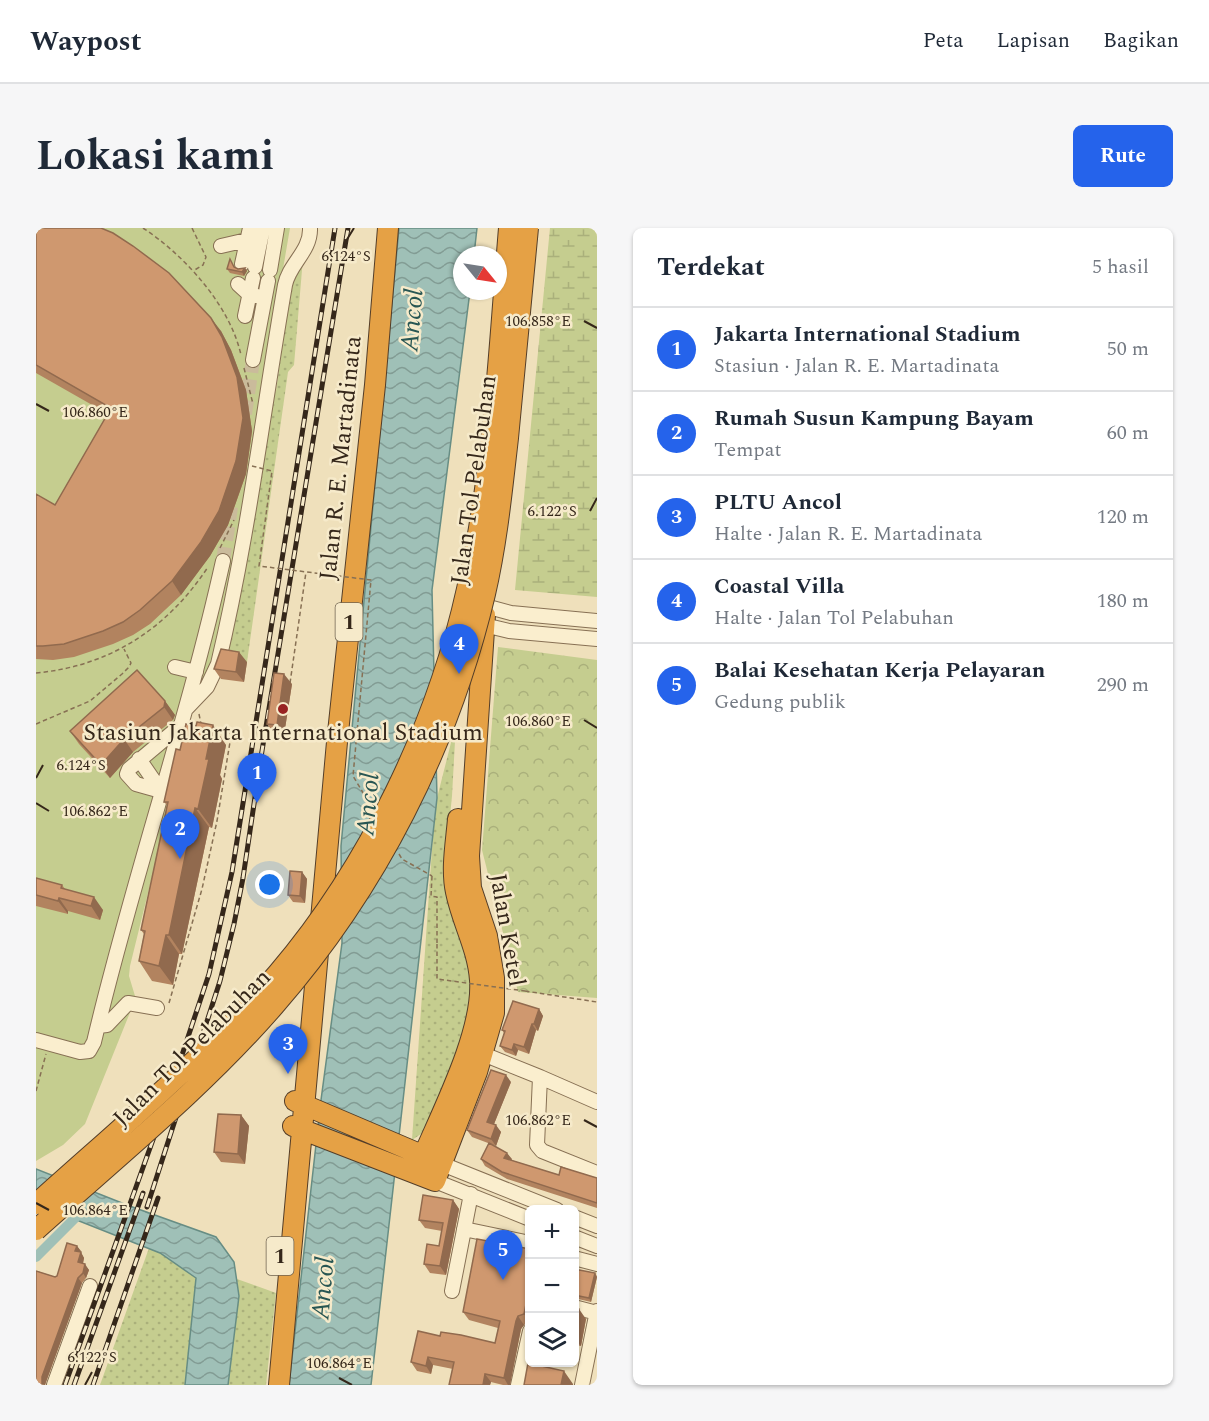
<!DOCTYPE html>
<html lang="id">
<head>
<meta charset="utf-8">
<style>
	:root { --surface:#fff; --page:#f6f6f7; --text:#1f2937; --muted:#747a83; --line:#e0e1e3; --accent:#2563eb }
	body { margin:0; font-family:Spectral,serif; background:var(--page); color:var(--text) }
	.controls { position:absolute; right:18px; bottom:18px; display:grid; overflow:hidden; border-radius:9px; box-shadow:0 2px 4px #0004 }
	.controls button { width:54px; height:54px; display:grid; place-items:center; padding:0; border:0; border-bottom:2px solid var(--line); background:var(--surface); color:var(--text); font:30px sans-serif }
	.compass { position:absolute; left:417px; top:18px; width:54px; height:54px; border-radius:50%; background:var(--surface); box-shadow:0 2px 4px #0004; rotate:120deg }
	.you { position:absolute; left:234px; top:657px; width:21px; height:21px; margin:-15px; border:4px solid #fff; border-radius:50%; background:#1a73e8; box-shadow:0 0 0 9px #1a73e833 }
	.badge { display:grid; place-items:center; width:39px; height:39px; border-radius:50%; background:var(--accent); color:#fff; font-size:20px; font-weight:700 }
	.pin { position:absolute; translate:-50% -50px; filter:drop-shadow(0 2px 3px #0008) }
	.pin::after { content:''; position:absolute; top:32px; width:21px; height:18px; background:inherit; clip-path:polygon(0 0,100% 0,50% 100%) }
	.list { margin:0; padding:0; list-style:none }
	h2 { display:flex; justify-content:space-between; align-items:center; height:78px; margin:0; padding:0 24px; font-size:26px }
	h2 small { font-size:20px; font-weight:400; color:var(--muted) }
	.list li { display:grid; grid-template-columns:39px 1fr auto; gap:18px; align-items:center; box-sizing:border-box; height:84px; padding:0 24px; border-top:2px solid var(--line) }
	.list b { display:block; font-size:22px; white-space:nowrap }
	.list p { margin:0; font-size:20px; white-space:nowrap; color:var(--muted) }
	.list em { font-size:20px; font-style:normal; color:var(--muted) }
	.icon { flex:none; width:33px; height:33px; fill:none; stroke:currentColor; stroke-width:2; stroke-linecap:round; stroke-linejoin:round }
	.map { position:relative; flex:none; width:561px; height:1157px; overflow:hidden; border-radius:9px }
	header { display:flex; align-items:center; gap:36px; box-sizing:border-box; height:84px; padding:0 30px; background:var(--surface); border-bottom:2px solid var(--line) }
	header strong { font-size:28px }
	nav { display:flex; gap:33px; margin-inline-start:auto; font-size:21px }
	.intro { display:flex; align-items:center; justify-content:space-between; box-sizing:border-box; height:144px; padding:0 36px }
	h1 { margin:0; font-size:42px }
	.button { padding:15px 27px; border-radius:9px; background:var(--accent); color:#fff; font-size:21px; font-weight:700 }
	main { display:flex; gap:36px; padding:0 36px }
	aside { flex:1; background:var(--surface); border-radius:9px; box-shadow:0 2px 4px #0004 }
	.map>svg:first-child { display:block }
	.grass { fill:url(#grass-dots) }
	.forest { fill:url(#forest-crowns) }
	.wetland { fill:url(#wetland-marsh) }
	.pitch { fill:#c5cd8f }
	.water { fill:url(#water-waves); stroke:#678d84; stroke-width:1.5 }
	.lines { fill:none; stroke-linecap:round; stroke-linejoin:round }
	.canal { stroke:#9fc0b7; stroke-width:10 }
	.minor-tunnel { stroke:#cabb9b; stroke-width:14; stroke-dasharray:14 7; stroke-linecap:butt }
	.minor-casing { stroke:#877054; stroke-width:16 }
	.highway-casing { stroke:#543e29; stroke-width:22 }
	.path { stroke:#877054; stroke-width:1.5; stroke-dasharray:4.5 3; stroke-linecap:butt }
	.minor { stroke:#faeece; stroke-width:14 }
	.highway { stroke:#e5a145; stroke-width:20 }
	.rail-casing { stroke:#35271a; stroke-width:5 }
	.rail { stroke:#f6eaca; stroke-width:3; stroke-dasharray:9; stroke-linecap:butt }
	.highway-bridge-casing { stroke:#543e29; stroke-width:22; stroke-linecap:butt }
	.path-bridge { stroke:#877054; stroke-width:1.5; stroke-dasharray:4.5 3; stroke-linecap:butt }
	.highway-bridge { stroke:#e5a145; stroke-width:20 }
	.wall { fill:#b2835f }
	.shaded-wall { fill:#916a4e }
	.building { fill:#cf986f; stroke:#916a4e; stroke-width:1.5 }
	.ticks { fill:none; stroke:#35271a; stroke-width:2 }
	.poi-dot { fill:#982322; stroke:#f6eaca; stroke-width:2 }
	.labels { text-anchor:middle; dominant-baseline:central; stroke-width:5; stroke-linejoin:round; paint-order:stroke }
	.shield { fill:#f6eaca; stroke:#6f624f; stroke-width:1.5 }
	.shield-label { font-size:22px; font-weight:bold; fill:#35271a }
	.street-label { font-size:24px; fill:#35271a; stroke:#f6eaca }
	.poi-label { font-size:24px; fill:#35271a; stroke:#f6eaca }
	.water-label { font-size:26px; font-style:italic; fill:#285653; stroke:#f6eaca }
	.ticks-label { font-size:15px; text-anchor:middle; fill:#35271a; stroke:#f6eaca; stroke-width:5; stroke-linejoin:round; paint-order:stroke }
</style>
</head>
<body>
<header>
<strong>Waypost</strong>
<nav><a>Peta</a><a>Lapisan</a><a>Bagikan</a></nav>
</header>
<div class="intro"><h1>Lokasi kami</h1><a class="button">Rute</a></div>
<main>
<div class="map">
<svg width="561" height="1157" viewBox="0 0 561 1157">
	<defs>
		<pattern id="grass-dots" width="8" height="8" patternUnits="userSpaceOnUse" patternTransform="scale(1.5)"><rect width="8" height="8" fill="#c5cd8f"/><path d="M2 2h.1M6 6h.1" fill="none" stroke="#aab07b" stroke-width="1.8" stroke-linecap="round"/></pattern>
		<pattern id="forest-crowns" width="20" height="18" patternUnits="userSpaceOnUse" patternTransform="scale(1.5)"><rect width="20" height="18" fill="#c5cd8f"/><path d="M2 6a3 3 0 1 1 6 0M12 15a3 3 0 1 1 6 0" fill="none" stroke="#aab07b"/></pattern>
		<pattern id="wetland-marsh" width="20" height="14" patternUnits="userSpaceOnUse" patternTransform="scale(1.5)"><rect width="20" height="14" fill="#c5cd8f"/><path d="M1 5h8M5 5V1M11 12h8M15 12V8" fill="none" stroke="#aab07b"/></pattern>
		<pattern id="water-waves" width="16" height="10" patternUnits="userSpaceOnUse" patternTransform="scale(1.5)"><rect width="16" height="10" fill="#9fc0b7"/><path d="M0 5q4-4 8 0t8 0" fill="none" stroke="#829c94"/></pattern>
	</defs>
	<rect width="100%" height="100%" fill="#efe0bb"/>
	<!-- grass -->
	<path class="grass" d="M267,30L258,137L252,144L211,434L186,431L233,169L240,163L244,134L240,129L250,55Z
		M420,495L416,568L412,608L438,756L426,815L391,902L376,912L397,607L401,570Z
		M113,1020L124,1025L160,1050L149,1157H64Z
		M201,1051L240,1065L230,1157H192L203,1068Z"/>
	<!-- forest -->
	<path class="forest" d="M462,419L561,432V770L482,764L446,622Z"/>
	<!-- wetland -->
	<path class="wetland" d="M514,0H561V369L479,362Z"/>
	<!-- pitch -->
	<path class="pitch" d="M0,0H254L193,358L173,444L157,482L94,738L93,748L99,768L95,782L49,896L27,917L0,933Z"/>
	<!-- water -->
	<path class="water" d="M363,0H441L438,27H426V63H434L396,362L401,570L335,1157H253L285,872L306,715L305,618Z
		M0,941L91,977L180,1009L198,1034L203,1068L192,1157H149L160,1050L124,1025L0,976Z"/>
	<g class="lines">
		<!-- canal -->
		<path class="canal" d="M0,1029L45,984"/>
		<!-- minor-tunnel -->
		<path class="minor-tunnel" d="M209,186L217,132
			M187,333L195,279"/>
		<defs>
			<path id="minor" d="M185,18L211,12
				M206,36L214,0
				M219,39L227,0
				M234,42L241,0
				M202,56L214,67L221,68
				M209,88L217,50
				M217,132L232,53
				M440,379L449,378L475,385L561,393
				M441,398L448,397L473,403L561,411
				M139,439L160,444
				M150,481L171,459L182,436C212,311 227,183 249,57C253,36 275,23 274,0
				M103,531L125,563
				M125,563L100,556L91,546L93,541L143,499
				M62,798L71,797L92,775L121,780
				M0,812L44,824L53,823L58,814C96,652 151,495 187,333
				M447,826L504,849L501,917L506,923L561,945
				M504,849L561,874
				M406,936L521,982
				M399,953L494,991
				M538,989L561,998
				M428,1001L494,1015
				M538,1009L561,1018
				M538,1030L561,1036
				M416,1063L435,966
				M538,1079L561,1085
				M18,1157L54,1058
				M482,1157L494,1103
				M546,1157L561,1083"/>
			<path id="highway" d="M259,873L400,933
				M257,898L399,953L441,844L458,785V750L451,708L435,660L433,628L449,387
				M380,945C401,893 448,807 444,752C442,721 426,694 420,664C415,641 420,615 422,591
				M243,1157L301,514L339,157L352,0"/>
		</defs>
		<!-- minor casing -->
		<use href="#minor" class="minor-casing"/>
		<!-- highway casing -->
		<use href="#highway" class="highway-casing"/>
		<!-- path -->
		<path class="path" d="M107,0C148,27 194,77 205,127
			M156,0L170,29L167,37L157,43
			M208,140L217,176
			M184,320L198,292
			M0,445C74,438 131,401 172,339
			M254,455L270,344
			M163,486L165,496
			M0,496L54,473L86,446L93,439L95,435L88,421
			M396,648L395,668L401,669V716
			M489,763L561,774
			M133,775L166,661L181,593L195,508L191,503L180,501
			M0,863L10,826"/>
		<!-- minor -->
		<use href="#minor" class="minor"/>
		<!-- highway -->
		<use href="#highway" class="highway"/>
		<defs>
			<path id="rail" d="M111,979L184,753L198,696L207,650L225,529L312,0
				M29,1157L128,881L173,746L196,644L299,0
				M38,1157L107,965
				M57,1157L122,970"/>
		</defs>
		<!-- rail casing -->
		<use href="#rail" class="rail-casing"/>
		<!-- rail -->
		<use href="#rail" class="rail"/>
		<defs>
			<path id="highway-bridge" d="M0,976C83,901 169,830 242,745C333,638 401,497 431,361C458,243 463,120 473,0
				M0,1002C80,930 167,860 238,778C341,660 413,518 449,366C461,314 466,262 472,210C479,140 486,70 492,0"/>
		</defs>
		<!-- highway-bridge casing -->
		<use href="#highway-bridge" class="highway-bridge-casing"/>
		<!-- path-bridge -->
		<path class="path-bridge" d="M216,238L236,243L223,338L335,352L317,548L335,578
			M363,626L366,631L396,648
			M401,716V751L489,763"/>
		<!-- highway-bridge -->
		<use href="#highway-bridge" class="highway-bridge"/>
	</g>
	<!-- wall -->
	<path class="wall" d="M0,0L185,103L195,122L210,162L216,203L210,246L192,297L174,328L145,367L114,396L97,407L77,416L38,429L17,432L0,431V266L19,277L72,186L0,145Z
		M194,31L199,40L202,41L209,40L211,43L208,48L194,45L191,41Z
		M211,434L208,454L185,451L178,441Z
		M256,456L248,507L238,506L231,496Z
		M129,473L139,487L137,492L97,524L74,550L43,516L34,503Z
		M160,498L190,517L184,547L186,551L176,600L173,599L146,726H143L137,757L116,753L103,733L108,706L105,702L131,577L128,574L144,522Z
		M266,644L271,651L269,675L257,674L252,667Z
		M0,650L26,657L29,661L67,682L64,692L32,683V686L0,678Z
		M503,781L507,788L502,803L500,802L493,826L482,822L480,828L469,824L464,818L468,805L466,802Z
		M475,854L458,896L465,904L460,918L436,909L431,902Z
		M205,887L213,898L209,936L185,934L178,924Z
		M445,931H476L475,932L523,947L561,950V980L471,951L449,938Z
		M417,972L423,981L410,1047L394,1045L388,1036L403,1018L406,1003L389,1000L383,992Z
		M41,1018L48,1030L47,1036L53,1042L50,1050L46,1055L10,1154L9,1157H0L1,1043L19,1049L21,1048Z
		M494,1021V1094L488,1097L485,1101L474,1157H467L455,1154L454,1157H413L417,1141L397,1137L395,1146L381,1143L375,1134L404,1108L459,1115L462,1100L433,1092L427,1084Z
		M538,1041L559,1045L561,1049L555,1074L538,1070Z
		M538,1080L550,1091L545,1118L538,1117Z"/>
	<!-- shaded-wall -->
	<path class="shaded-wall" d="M209,40L211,43L208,48L206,44Z
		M175,90L185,103L195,122L210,162L216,203L210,246L192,297L174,328L145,367L136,353Z
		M203,424L211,434L208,454L200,444Z
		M248,446L256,456L248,507L241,497Z
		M129,473L139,487L137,492L128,479Z
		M177,497L190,517L184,547L186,551L176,600L162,581L170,531Z
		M88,511L97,524L74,550L65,537Z
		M159,580L173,599L146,726L133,707Z
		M266,644L271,651L269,675L264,668Z
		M58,669L67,682L64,692L55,678Z
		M23,670L32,683V686L22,673Z
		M130,707L143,726L137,757L123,738Z
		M503,781L507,788L502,803L498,796Z
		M496,796L500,802L493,826L488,819Z
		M478,816L482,822L480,828L476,822Z
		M470,847L475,854L456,901L451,894Z
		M205,887L213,898L209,936L202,926Z
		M460,897L465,904L460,918L455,911Z
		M471,925L476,931L473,937L468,930Z
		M417,972L423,981L410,1047L404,1038Z
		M41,1018L45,1023L43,1028L39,1023Z
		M45,1024L48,1030L46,1039L42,1034Z
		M49,1036L53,1042L50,1050L47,1045Z
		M559,1045L561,1049L555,1074L553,1070Z
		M42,1050L46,1055L10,1154L9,1157H5L6,1149Z
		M494,1057V1094L488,1086Z
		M543,1081L550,1091L545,1118L538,1110V1103Z
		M482,1088L488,1097L485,1101L474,1157H472L468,1150L480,1093Z
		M392,1129L397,1137L395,1146L390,1138Z
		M528,1143L537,1156V1157H525Z
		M449,1146L455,1154L454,1157H447Z"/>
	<!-- building -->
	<path class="building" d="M0,0H65L77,5L97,18L133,45L175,90L186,109L201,149L207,190L200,233L183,283L165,314L136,353L104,382L87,394L67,403L28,416L7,418H0V266L19,277L75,180L0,137Z
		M194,31L198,39L202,41L209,40L206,44L191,41Z
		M185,421L203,424L200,444L178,441Z
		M101,442L129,473L128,479L88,511L65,537L34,503Z
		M238,445L248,446L241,497L231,496Z
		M161,494L177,497L170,531H173L162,581L159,580L133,707H130L123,738L103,733L109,703L105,702L132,574H128L140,521L144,522L150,496L160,498Z
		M254,643L266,644L264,668L252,667Z
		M0,650L26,657L25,660L58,669L55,678L23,670L22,673L0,667Z
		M477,773L503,781L498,796H496L488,819L478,816L476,822L464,818L469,803L466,802Z
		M455,842L470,847L451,894L460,897L455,911L431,902Z
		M182,886L205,887L202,926L178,924Z
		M453,915L471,925L468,930L523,947L525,939L561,950V975L466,944L445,931Z
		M387,967L417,972L404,1038L388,1036L391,1016L403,1018L407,995L383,992Z
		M441,1011L494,1021V1057L488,1086L482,1088L480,1093L468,1150L449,1146L447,1157H413L418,1134L392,1129L390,1138L375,1134L382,1103L404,1108L405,1104L425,1107L459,1115L464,1093L427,1084Z
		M31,1015L41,1018L39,1023L45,1024L42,1034L49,1036L47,1045L42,1050L6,1149V1157H0V1043L19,1049L21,1048Z
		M538,1041L559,1045L553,1070L538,1067Z
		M538,1080L543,1081L538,1103Z
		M492,1135L528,1143L525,1157H488Z"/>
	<!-- ticks -->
	<path class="ticks" d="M310,13L318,0M548,93L561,100M0,176L13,183M554,283L561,270M548,492L561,500M0,550L7,537M0,575L13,583M548,892L561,899M0,975L13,982M303,1150L316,1157M49,1157L56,1144"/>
	<!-- markers -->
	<circle class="poi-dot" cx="247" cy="481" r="6"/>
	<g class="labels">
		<!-- shield labels -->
		<g class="shield">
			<rect x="299.5" y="375" width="27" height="38" rx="4.5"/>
			<rect x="230.5" y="1009" width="27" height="38" rx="4.5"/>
		</g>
		<g class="shield-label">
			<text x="313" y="394">1</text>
			<text x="244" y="1028">1</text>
		</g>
		<!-- street labels -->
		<g class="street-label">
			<text transform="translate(305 230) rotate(-84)">Jalan R. E. Martadinata</text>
			<text transform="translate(438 252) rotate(-82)">Jalan Tol Pelabuhan</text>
			<text transform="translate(471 702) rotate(80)">Jalan Ketel</text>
			<text transform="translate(156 820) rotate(-45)">Jalan Tol Pelabuhan</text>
		</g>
		<!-- poi labels -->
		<g class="poi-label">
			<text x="247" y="505">Stasiun Jakarta International Stadium</text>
		</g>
		<!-- water labels -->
		<g class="water-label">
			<text transform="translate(376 92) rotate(-85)">Ancol</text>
			<text transform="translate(332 576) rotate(-85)">Ancol</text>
			<text transform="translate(287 1060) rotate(-85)">Ancol</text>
		</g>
	</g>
	<g class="ticks-label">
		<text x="310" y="33">6.124°S</text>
		<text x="502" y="98">106.858°E</text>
		<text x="59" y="189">106.860°E</text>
		<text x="516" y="288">6.122°S</text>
		<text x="502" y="498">106.860°E</text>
		<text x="45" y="542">6.124°S</text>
		<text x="59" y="588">106.862°E</text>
		<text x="502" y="897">106.862°E</text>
		<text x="59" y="987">106.864°E</text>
		<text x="56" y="1134">6.122°S</text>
		<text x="303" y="1140">106.864°E</text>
	</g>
</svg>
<div class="controls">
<button>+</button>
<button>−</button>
<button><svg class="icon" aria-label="layers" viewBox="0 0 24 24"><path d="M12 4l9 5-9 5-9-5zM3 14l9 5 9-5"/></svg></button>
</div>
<svg class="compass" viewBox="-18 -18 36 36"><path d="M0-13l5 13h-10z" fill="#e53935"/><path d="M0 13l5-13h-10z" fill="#747a83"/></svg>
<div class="you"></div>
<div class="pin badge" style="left:221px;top:575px">1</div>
<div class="pin badge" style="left:144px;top:631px">2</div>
<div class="pin badge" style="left:252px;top:846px">3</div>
<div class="pin badge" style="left:423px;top:446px">4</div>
<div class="pin badge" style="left:467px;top:1052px">5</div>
</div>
<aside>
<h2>Terdekat<small>5 hasil</small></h2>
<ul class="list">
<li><span class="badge">1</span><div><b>Jakarta International Stadium</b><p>Stasiun · Jalan R. E. Martadinata</p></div><em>50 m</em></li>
<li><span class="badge">2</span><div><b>Rumah Susun Kampung Bayam</b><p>Tempat</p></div><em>60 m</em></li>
<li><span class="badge">3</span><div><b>PLTU Ancol</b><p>Halte · Jalan R. E. Martadinata</p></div><em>120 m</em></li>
<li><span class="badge">4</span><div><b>Coastal Villa</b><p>Halte · Jalan Tol Pelabuhan</p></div><em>180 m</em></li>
<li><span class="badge">5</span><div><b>Balai Kesehatan Kerja Pelayaran</b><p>Gedung publik</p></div><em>290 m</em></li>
</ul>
</aside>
</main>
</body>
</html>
